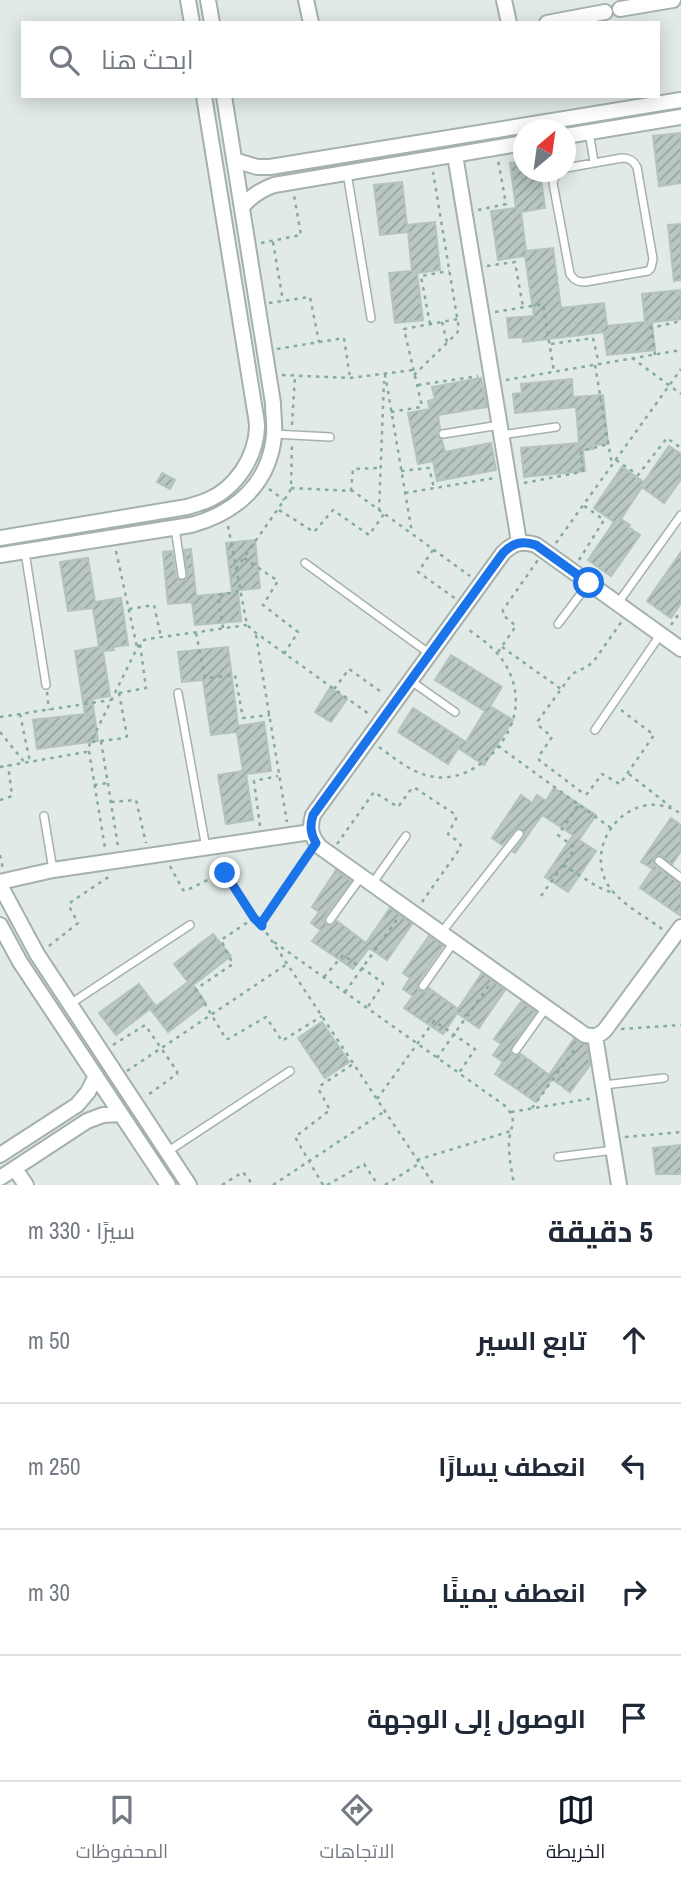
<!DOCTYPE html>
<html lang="ar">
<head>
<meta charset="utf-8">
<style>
	:root { --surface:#fff; --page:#f2f2f3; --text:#1f2937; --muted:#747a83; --line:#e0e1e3; --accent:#111827 }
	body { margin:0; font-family:"Archivo Narrow",Cairo,sans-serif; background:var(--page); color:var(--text); direction:rtl }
	.compass { position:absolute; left:513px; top:119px; width:63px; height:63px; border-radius:50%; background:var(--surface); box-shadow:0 4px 18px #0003; rotate:29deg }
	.stop { position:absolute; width:21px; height:21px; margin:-16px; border:5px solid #1a73e8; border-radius:50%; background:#fff }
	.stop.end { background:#1a73e8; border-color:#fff; box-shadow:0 2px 7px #0008 }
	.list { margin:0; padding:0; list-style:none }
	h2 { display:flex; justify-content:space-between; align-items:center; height:91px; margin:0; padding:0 28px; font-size:30px }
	h2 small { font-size:23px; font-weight:400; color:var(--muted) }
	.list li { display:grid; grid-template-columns:46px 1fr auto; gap:21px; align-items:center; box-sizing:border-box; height:126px; padding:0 28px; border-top:2px solid var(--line) }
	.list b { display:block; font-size:26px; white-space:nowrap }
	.list em { font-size:23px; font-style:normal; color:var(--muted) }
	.icon { flex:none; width:38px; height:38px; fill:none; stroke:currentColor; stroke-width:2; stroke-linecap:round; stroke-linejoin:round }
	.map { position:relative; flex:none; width:681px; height:1185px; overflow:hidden; direction:ltr }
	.search { position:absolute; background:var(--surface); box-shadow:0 4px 18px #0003; left:21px; right:21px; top:21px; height:77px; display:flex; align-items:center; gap:18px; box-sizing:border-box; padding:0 24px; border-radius:0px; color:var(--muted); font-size:26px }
	.sheet { height:595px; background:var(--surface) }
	nav { display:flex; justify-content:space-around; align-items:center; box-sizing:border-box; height:98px; border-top:2px solid var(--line); background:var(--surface); font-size:19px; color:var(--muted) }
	nav a { display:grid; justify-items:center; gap:4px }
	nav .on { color:var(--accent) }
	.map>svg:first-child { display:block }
	.building { fill:url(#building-hatch); stroke:#b4c3be; stroke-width:2 }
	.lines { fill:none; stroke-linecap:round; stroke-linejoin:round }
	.lane-casing { stroke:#a5b1ae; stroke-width:10 }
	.street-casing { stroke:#a5b1ae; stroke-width:18 }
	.path { stroke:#85aaa3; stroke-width:2.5; stroke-dasharray:3.5 5; stroke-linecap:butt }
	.lane { stroke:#fff; stroke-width:7 }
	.street { stroke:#fff; stroke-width:14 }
	.route { stroke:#1a73e8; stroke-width:9 }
</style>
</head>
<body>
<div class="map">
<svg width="681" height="1185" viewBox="0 0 681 1185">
	<defs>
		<pattern id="building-hatch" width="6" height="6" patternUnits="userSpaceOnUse" patternTransform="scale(1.75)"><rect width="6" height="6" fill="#bac7c3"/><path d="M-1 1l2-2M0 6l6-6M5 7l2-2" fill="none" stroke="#97a39f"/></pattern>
	</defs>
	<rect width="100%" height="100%" fill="#e1eae7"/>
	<!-- building -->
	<path class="building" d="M681,133V183L659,186L653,136Z
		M523,161V172H540L545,208L521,212L526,251L553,248L561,308L604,303L607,326L645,322L642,294L681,290V319L652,322L655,350L607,355L604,332L523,342V337L509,338L507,318L534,316L525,256L498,260L491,211L516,208L510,163Z
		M402,182L407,225L435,222L440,270L417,273L423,320L395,323L389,273L412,271L408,232L380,235L374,185Z
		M681,224V280L674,281L668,225Z
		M481,378L487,407L438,415L440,429L438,431L437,436L442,440L445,452L491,443L496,470L437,481L433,461L418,464L408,413L430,409L428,401L435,399L432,387Z
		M572,379L573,397L603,395L608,444L592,445L593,449L583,450L585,471L524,477L521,448L579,443L576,407L515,413L513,394L522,393L521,384Z
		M669,446L681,454V479L664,503L642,487L621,519L630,525L628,527L640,535L611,576L588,560L614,522L594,508L622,467L644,482Z
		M162,473L175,480L170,489L157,482Z
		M255,540L260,588L232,591L226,543Z
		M191,549L196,596L238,592L241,621L195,625L192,602L168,604L163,552L172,551L176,577L182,581L186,579L188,575L184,550Z
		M681,552V603L671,618L647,601Z
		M88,558L95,602L121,598L128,645L113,647L114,650L103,651L110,696L92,699L98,741L37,749L33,720L85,714L75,651L99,647L93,608L68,611L60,562Z
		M228,647L238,726L264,722L271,771L246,774L253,820L226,824L218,775L243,771L237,732L211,735L203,680L182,682L178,652Z
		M451,655L502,687L490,706L513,720L484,765L458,748L448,764L398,732L413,708L466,742L485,711L435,680Z
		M330,688L347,699L331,722L315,712Z
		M554,788L596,815L579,840L596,851L568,892L545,877L573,835L542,815L515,853L513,852L525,836L522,829L515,830L502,845L492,838L521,795L532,803L537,795L546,801Z
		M671,818L681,825V851L672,864L660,855L655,857L653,861L655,866L681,884V916L640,888L653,869L641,862Z
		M336,870L351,881L325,916L324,922L327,925L332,926L337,921L366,943L390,908L412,924L387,960L369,948L353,969L312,941L321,930L311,923L319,912L312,907Z
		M213,934L231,956L193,985L206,1003L168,1032L151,1010L188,982L174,964Z
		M429,936L443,946L418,982L417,986L419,991L425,992L429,988L458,1009L482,973L505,990L479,1028L457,1013L443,1034L404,1008L413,996L403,989L410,978L403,973Z
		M139,984L155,1005L116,1035L99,1013Z
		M521,1002L536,1012L511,1047L510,1052L513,1055L521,1054L549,1075L574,1039L587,1045L590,1065L570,1092L552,1079L536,1102L495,1074L503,1062L493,1055L501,1044L494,1039Z
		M322,1022L349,1062L325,1078L298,1038Z
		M681,1145V1174H656L653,1148Z"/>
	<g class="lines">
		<defs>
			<path id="lane" d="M589,132L594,162
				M558,172L555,176L553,183L570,274C574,280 577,282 585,282L648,271L651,268L653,259L637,167C633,160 629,158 622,158L566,168
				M347,173L371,318
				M274,434L330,437
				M443,434L500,425
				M501,435L556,427
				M175,528L182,575
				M25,552L46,685
				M305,563L430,654
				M618,603L681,515
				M558,624L589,583
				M411,681L455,712
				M178,693L206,848
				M595,730L660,635
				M44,816L53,870
				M659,861L681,878
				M372,884L406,836
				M330,920L361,877
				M441,933L519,834
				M423,986L454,942
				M70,1004L190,925
				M516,1050L546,1008
				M604,1085L664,1078
				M167,1152L290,1071
				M558,1157L614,1150"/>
			<path id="street" d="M188,0L192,23
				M208,0L212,23
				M306,0L311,23
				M504,0L509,23
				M620,9L673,0
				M547,23L605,12
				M566,136L681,117
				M455,155L519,542
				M234,160L257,167H270L681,100
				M242,207C251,196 260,190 274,185L524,143
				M0,538L187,507C194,505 201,503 208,500C236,488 256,457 257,427C257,420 255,412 254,405L204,96
				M0,555L191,525C236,513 269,484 274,436C275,425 273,414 273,403L224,96
				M681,649L536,545C522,540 513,543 503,553L313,815C309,828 311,837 320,847L585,1035C594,1037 599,1036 605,1030L681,927
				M0,882L53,870L311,832
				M0,885L37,954L189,1185
				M0,925L20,962L168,1185
				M595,1036L619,1185
				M0,1155L77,1105L88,1092L96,1076
				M15,1169L26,1185
				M0,1178L87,1121L103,1115L121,1114"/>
		</defs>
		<!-- lane casing -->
		<use href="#lane" class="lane-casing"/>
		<!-- street casing -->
		<use href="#street" class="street-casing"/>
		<!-- path -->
		<path class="path" d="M478,210L506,204L498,160
			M273,242L283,301
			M261,243L301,235L294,195
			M487,266L515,262L523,307
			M269,303L310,297L319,342
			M495,312L543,304L554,372
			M442,322L447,342
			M430,324L421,276L449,271
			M551,344L593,338L599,364
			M277,349L344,338L350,378
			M655,355L651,328L681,321
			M632,358L681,394
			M595,365L612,465
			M385,374L412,533
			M282,375L350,378L413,370
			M414,375L457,333L459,329L433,172
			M506,380L681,350
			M418,385L478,376
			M391,412L421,407L422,406L404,329L458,319
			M292,425L295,376
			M616,460L638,475L667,438L681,448
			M401,471L429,468L434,488
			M524,483L582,472L583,470L581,451L609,444
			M291,488L353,491L470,576
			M269,489L284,500
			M351,491L353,469L380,468
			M405,493L495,478
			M279,510L314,532L333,510L369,535L384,514
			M379,511L384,381
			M228,526L247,625L256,633L369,714
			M556,543L681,369
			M433,550L418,572L456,599
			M116,551L137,647
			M244,558L278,581L263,605L298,632L284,654
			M579,560L604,520L583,505
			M236,569L289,493L291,488L292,445
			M129,609L154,605L161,637
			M671,625L681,611
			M223,628L218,595L240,591
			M196,633L205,678L235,675L243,718L270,715
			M256,635L287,822
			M502,647L561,689
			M498,652L516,626L503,615V610L538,560
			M334,689L349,669L384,694
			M47,692L49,710
			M119,693L146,688L140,644
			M621,710L654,735L620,784L602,774L587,794H584L539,760V756L552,737L539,726L538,721L572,674L588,666L594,661L622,621
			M20,714L30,762
			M0,717L111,700
			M0,732L25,763
			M101,741L118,846
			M92,742L125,738L127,736L118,688
			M498,746L611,828
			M379,747C397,760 413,774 435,777C470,782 506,749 514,716C518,701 515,683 508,669C499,651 482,639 466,628
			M89,751L105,848
			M0,767L86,752L137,648L144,640L148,639L247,625
			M629,774L671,807
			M94,785L108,783
			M0,800L12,796L8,765
			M111,802L136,800L146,843
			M260,826L254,781L278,776
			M337,844L374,792L398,807L412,788H415L456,815V819L448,834L460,843L461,847L422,902
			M308,854L263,922L262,926L434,1185
			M0,855L3,869
			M563,865L598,887L615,894
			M170,866L183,890L185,891L222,873H225L254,918L260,924
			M541,896L574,850L573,846L558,835L579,804
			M254,918L221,940L233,964L196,989L226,1039H228L266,1017L282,1041L322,1016
			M662,929C645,916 620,904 608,885C581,840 636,782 681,814
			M274,942L504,1105C521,1122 508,1127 509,1146C509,1159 512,1172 514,1185
			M49,946L78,923L69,906L71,902L110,876
			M324,977L343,955L382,982L383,984L367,1008
			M345,992L398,918
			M621,1029L681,1025
			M113,1045L145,1025L177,1071V1074L145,1097
			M437,1058L490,984
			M127,1071L287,964
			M377,1099L434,1021L475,1049L459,1073
			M532,1108L577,1046
			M511,1112L594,1098
			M625,1137L681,1132
			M417,1160L511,1131
			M222,1185L243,1172L253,1185
			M273,1185L385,1111
			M323,1185L295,1137L330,1110L319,1090L320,1086L353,1064
			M327,1185L364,1164L378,1185
			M385,1185L420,1163"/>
		<!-- lane -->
		<use href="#lane" class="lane"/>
		<!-- street -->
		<use href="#street" class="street"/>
	</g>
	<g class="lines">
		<!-- route -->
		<path class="route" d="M225,873L254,918L262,926V922L316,843C310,833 310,825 313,815L503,553C513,543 522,540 536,545L589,583"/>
	</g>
</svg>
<svg class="compass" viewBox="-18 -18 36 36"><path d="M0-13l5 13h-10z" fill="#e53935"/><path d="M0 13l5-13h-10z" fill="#747a83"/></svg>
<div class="stop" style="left:589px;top:583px"></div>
<div class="stop end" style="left:225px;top:873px"></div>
<div class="search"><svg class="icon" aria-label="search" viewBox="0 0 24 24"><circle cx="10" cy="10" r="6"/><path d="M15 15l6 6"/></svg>ابحث هنا</div>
</div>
<section class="sheet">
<h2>5 دقيقة<small>سيرًا · 330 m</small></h2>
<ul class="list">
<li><svg class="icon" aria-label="ahead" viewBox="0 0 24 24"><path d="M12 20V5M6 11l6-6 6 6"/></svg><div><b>تابع السير</b></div><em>50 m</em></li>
<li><svg class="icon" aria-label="left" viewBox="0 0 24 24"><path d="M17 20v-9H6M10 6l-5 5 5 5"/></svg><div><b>انعطف يسارًا</b></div><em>250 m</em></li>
<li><svg class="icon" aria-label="right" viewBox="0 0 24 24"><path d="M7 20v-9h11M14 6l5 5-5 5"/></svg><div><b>انعطف يمينًا</b></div><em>30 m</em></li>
<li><svg class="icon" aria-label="arrive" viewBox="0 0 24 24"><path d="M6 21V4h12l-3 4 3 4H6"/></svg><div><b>الوصول إلى الوجهة</b></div></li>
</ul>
</section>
<nav>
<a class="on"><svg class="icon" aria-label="map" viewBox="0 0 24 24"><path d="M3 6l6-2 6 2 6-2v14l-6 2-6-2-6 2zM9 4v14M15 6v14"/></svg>الخريطة</a>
<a><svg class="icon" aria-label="directions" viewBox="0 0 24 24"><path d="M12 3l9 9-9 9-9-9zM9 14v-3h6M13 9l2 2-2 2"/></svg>الاتجاهات</a>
<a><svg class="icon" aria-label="saved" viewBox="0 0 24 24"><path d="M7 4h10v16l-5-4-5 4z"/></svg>المحفوظات</a>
</nav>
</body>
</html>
